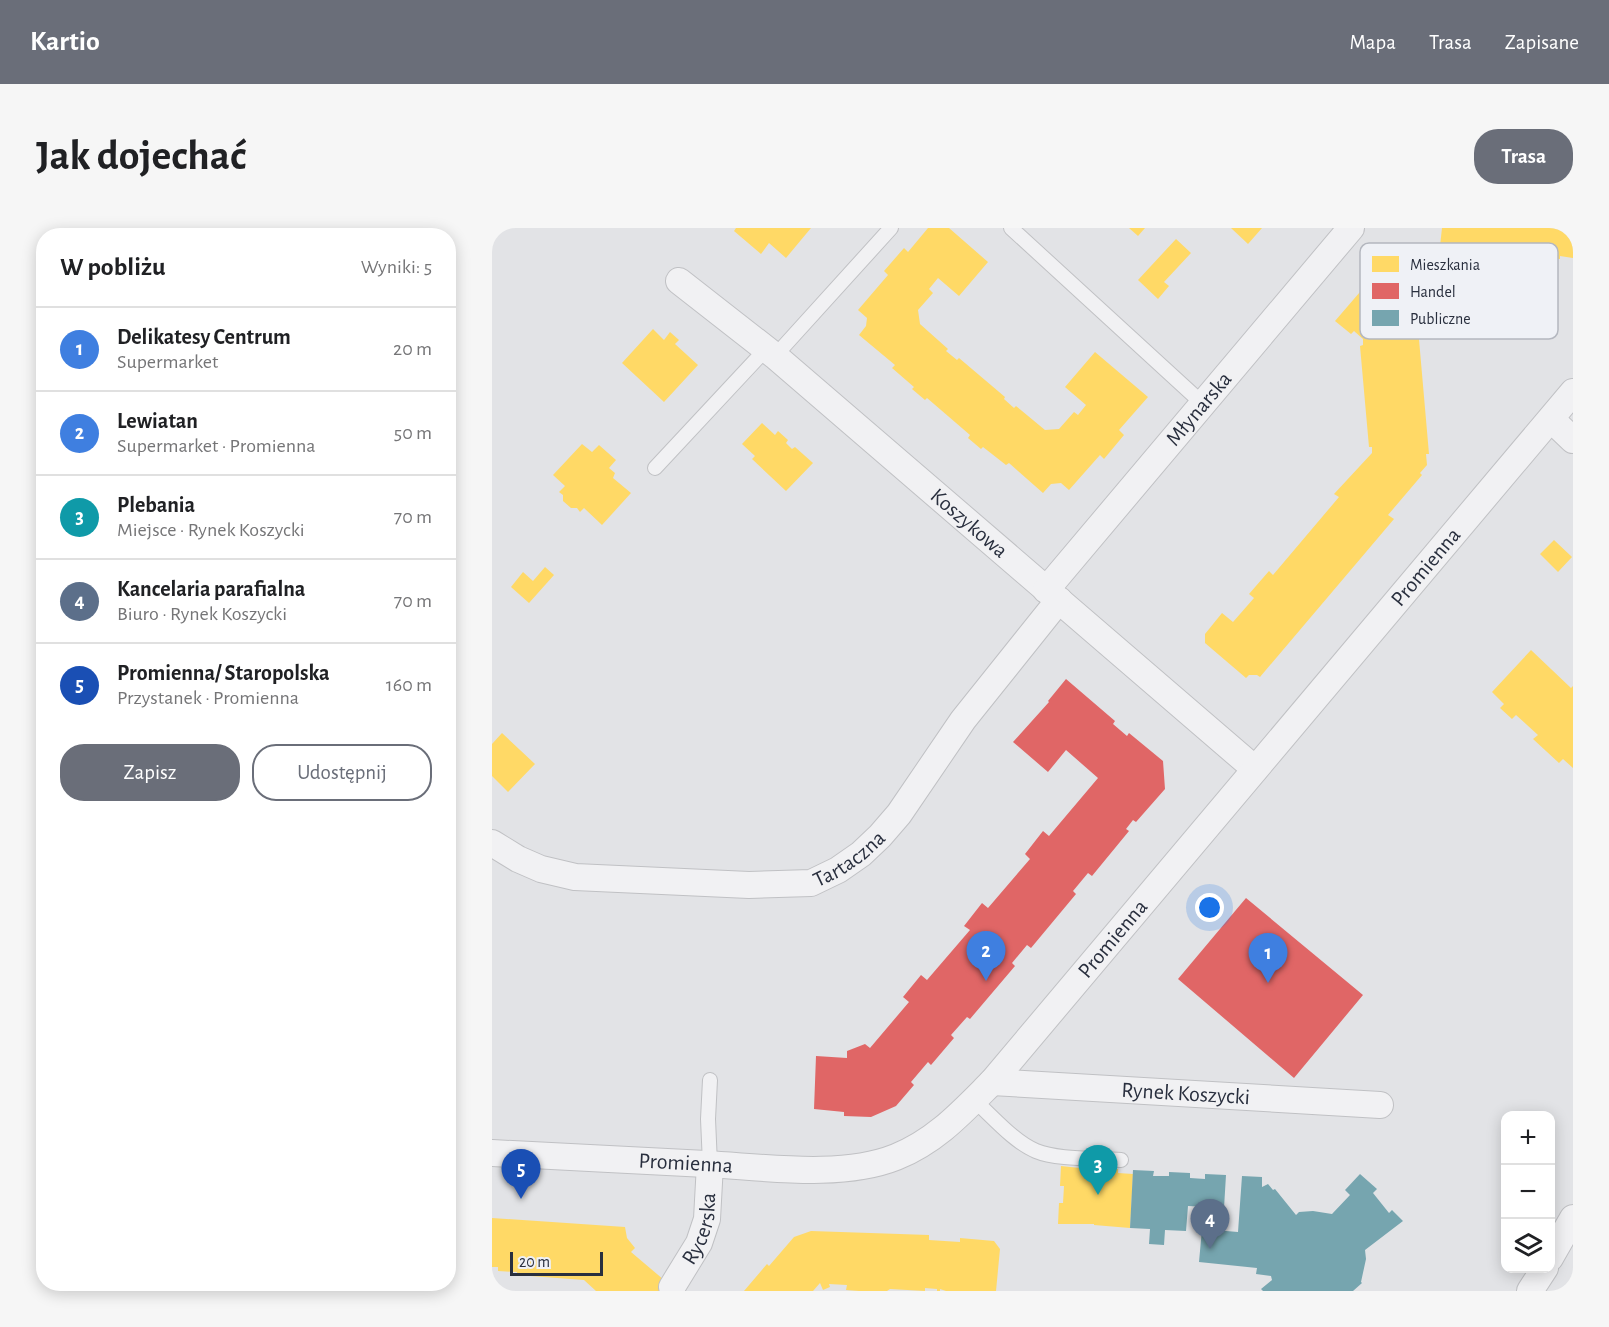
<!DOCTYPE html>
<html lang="pl">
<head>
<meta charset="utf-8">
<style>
	:root { --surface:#fff; --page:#f6f6f6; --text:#202124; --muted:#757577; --line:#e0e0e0; --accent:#6a6e79 }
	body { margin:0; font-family:"Alegreya Sans",sans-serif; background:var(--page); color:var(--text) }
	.controls { position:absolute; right:18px; bottom:18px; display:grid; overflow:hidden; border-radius:12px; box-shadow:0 3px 15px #0003 }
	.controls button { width:54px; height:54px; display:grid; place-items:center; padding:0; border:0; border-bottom:2px solid var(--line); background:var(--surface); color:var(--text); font:30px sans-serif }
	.scale { position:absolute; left:18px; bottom:15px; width:93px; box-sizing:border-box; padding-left:6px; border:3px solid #292f3e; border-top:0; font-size:16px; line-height:21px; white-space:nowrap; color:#292f3e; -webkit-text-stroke:4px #eff1f6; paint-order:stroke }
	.you { position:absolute; left:718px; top:680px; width:21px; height:21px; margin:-15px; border:4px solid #fff; border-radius:50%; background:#1a73e8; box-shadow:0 0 0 9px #1a73e833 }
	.badge { display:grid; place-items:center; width:39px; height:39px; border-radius:50%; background:var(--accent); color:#fff; font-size:20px; font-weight:700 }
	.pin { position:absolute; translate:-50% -50px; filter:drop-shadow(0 2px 3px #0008) }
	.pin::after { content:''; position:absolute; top:32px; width:21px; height:18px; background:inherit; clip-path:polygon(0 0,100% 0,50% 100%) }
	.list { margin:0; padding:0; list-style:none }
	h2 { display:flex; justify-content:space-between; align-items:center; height:78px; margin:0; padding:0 24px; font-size:26px }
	h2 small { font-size:20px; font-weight:400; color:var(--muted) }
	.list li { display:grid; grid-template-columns:39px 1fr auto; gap:18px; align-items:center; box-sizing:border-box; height:84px; padding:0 24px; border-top:2px solid var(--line) }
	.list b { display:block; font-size:22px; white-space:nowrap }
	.list p { margin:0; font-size:20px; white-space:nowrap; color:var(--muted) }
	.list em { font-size:20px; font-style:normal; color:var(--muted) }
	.actions { display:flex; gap:12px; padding:18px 24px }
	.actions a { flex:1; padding:14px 0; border:2px solid var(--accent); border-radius:24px; text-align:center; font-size:21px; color:var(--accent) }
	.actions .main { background:var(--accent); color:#fff }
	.icon { flex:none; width:33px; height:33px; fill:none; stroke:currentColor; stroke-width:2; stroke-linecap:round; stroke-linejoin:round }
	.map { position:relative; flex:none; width:1081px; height:1063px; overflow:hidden; border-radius:24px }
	header { display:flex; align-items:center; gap:36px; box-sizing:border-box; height:84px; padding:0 30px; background:var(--accent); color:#fff }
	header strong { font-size:28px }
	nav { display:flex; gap:33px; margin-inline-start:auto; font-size:21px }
	.intro { display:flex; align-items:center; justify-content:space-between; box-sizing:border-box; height:144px; padding:0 36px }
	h1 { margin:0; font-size:42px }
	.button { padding:15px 27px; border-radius:24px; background:var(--accent); color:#fff; font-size:21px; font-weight:700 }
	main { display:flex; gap:36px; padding:0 36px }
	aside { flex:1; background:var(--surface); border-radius:24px; box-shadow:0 3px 15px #0003 }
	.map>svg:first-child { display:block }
	.homes { fill:#ffd966 }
	.shops { fill:#e06666 }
	.public { fill:#76a5af }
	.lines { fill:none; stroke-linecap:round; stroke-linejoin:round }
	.service-casing { stroke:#c0c1c4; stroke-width:16 }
	.minor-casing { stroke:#c0c1c4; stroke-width:28 }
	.service { stroke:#f1f1f3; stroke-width:14 }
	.minor { stroke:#f1f1f3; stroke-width:26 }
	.labels { text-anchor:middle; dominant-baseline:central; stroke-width:6; stroke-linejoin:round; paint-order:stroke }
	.street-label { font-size:22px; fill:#292f3e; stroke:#eff1f6 }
	.key { fill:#eff1f6; stroke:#b4b7bf; stroke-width:1.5 }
	.key-label { font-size:16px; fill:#292f3e }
</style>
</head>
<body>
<header>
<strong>Kartio</strong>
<nav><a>Mapa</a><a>Trasa</a><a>Zapisane</a></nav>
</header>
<div class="intro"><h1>Jak dojechać</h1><a class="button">Trasa</a></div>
<main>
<aside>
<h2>W pobliżu<small>Wyniki: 5</small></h2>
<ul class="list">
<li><span class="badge" style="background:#3f7fe0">1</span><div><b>Delikatesy Centrum</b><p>Supermarket</p></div><em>20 m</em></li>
<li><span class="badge" style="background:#3f7fe0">2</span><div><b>Lewiatan</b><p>Supermarket · Promienna</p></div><em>50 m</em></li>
<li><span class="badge" style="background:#0f9aa8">3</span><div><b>Plebania</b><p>Miejsce · Rynek Koszycki</p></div><em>70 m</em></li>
<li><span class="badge" style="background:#5c6f8a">4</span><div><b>Kancelaria parafialna</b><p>Biuro · Rynek Koszycki</p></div><em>70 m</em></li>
<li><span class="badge" style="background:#1a4fb4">5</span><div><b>Promienna/ Staropolska</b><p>Przystanek · Promienna</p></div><em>160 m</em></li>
</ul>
<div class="actions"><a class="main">Zapisz</a><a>Udostępnij</a></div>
</aside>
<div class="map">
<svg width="1081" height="1063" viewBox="0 0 1081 1063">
	<rect width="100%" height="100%" fill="#e2e3e6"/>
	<!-- homes -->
	<path class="homes" d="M244,0H319L294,30L277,15L269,26L242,3Z
		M436,0H457L496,34L467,68L446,50L437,61L441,65L426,82L428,96L456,121L454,123L465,132L467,130L513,169L512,171L522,180L524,178L553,202L567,201L582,184L586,187L594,177L573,159L603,124L656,169L627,202L632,207L612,231L608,227L577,262L569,255L559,256L551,265L517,235L514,237L491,219L489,221L476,210L478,207L435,170L433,172L420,161L422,159L400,140L403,137L367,107L374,98L375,90L366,82L396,47L392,43L412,20L416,24Z
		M637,0H653L646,8Z
		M739,0H770L756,16Z
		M950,0H1078L1077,10L1081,11V30L1068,28V31L1047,29V26H1010V23H978L977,18H948Z
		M684,11L699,25L672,54L677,58L666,71L646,52Z
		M880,50L923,90L924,101L926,100L937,226H934L935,237L928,245L930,247L896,287L902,291L768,449L765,447H757L754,450L713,415V406L730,385L741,394L762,370L757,366L777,343L781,347L847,269L842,266L880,225V219H877L868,118L871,117V111L862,103L859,106L843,93Z
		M161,101L172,112L178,104L187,112L183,116L206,137L172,174L130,135Z
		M270,195L283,207L286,203L296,212L294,215L300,221L303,219L321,235L294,263L260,231L263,228L250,216Z
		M90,216L100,224L107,217L124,232L117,240L123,245L121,250L139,265L110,297L92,280L88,284L85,280H79L71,273V267L67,264L73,258L61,247Z
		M1062,312L1080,329L1066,344L1048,326Z
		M53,339L62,347L37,375L19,359L31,344L41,353Z
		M1039,422L1079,460L1081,458V540L1071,531L1067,535L1041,511L1046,507L1024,487L1020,491L1008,480L1012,476L1000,464Z
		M10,505L43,536L16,564L0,548V516Z
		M569,938L606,942V940L626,941V945L641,946L638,1000L602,997V996H566L567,975H571L572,958H568Z
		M0,990L133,999L135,1010L143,1020L139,1024L185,1063H104L92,1052L25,1047V1044L6,1043V1039H0Z
		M319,1003L437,1007V1012L468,1014V1010L502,1013L508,1021L504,1063H454L448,1061V1063H445V1061L433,1060V1063L398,1061L395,1063H367L354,1062L355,1057L337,1056L338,1059L331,1062L328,1055L321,1063H252L275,1036L277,1038L302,1009Z"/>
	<!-- shops -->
	<path class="shops" d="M574,451L623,493L621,496L635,508L637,505L671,533L673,561L644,594L641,592L634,601L637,603L600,648L596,645L581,663L584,666L539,720L535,717L520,735L523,738L478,791L475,789L459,807L462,810L439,837L436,834L419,854L422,857L404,878L379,889L352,888V884L322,881L324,828L355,830V823L373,816L378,820L417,774L411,769L429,747L435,752L478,702L472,698L490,675L496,680L538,631L533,626L551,603L557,608L606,550L574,522L556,544L521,514L557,474L556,473Z
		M754,670L871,767L802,850L686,751Z"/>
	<!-- public -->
	<path class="public" d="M641,942L662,943L661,948H677V944L698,945V950L713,951V946L734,947L732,980L696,978L694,1003L673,1002L672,1017L657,1016L658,1001L638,1000Z
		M868,946L885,961L881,965L897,985L900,982L911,993L873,1022L874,1031L869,1054L870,1055L861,1063H771L769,1061L780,1052L779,1048L764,1046L765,1040L707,1034L710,1001L746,1004L750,948L770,949V959L776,956L781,962L783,961L804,987L807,984L821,983L840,986L858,967L853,962Z"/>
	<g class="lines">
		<defs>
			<path id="service" d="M519,0L710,175
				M283,128L399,0
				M163,240L274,121
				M218,852L216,891L218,936
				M482,872C500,888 522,914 544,923C565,932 605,930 629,932"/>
			<g id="minor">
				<path id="s1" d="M187,53L283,128L763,541"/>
				<path d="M1059,191L1081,212"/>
				<path id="s2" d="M554,362L859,0"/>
				<path id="s3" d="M0,615L26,631L49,641L83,649L257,657L319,655L346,642L369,626L388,608L407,586L471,492L567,372"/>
				<path id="s4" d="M500,854L888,877"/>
				<path id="s5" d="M0,925C71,929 143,932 214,936C272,939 349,951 404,929C444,913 470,884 500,854L1081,164"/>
				<path d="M1058,1030L1081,990"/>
				<path id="s6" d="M180,1059L207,1015L215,991L218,936"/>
				<path d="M1038,1063L1053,1040"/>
			</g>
		</defs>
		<!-- service casing -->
		<use href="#service" class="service-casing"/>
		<!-- minor casing -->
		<use href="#minor" class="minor-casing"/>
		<!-- service -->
		<use href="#service" class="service"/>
		<!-- minor -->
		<use href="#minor" class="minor"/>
	</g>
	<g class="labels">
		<!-- street labels -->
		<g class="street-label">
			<text stroke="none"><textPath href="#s2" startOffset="237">Młynarska</textPath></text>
			<text stroke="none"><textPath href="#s1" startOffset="378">Koszykowa</textPath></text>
			<text stroke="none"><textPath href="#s5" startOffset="1202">Promienna</textPath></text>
			<text stroke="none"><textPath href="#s3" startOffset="372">Tartaczna</textPath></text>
			<text stroke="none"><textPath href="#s5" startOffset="716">Promienna</textPath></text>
			<text stroke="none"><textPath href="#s4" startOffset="194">Rynek Koszycki</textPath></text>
			<text stroke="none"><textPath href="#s5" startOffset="194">Promienna</textPath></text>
			<text stroke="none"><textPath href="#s6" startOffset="66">Rycerska</textPath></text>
		</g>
	</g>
	<!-- legend -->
	<rect x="868" y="15" width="198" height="96" rx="9" class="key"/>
	<rect x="880" y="28" width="27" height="16" fill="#ffd966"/>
	<rect x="880" y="55" width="27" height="16" fill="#e06666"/>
	<rect x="880" y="82" width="27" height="16" fill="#76a5af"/>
	<g class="key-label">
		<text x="918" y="42">Mieszkania</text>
		<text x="918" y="69">Handel</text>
		<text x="918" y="96">Publiczne</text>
	</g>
</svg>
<div class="controls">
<button>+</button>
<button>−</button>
<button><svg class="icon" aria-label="layers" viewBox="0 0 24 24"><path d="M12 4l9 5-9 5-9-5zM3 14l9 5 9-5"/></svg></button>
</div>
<div class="scale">20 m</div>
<div class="you"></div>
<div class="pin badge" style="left:776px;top:755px;background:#3f7fe0">1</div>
<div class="pin badge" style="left:494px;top:753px;background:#3f7fe0">2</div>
<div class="pin badge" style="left:606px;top:967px;background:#0f9aa8">3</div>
<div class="pin badge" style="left:718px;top:1021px;background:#5c6f8a">4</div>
<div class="pin badge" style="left:29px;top:971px;background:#1a4fb4">5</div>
</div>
</main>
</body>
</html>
